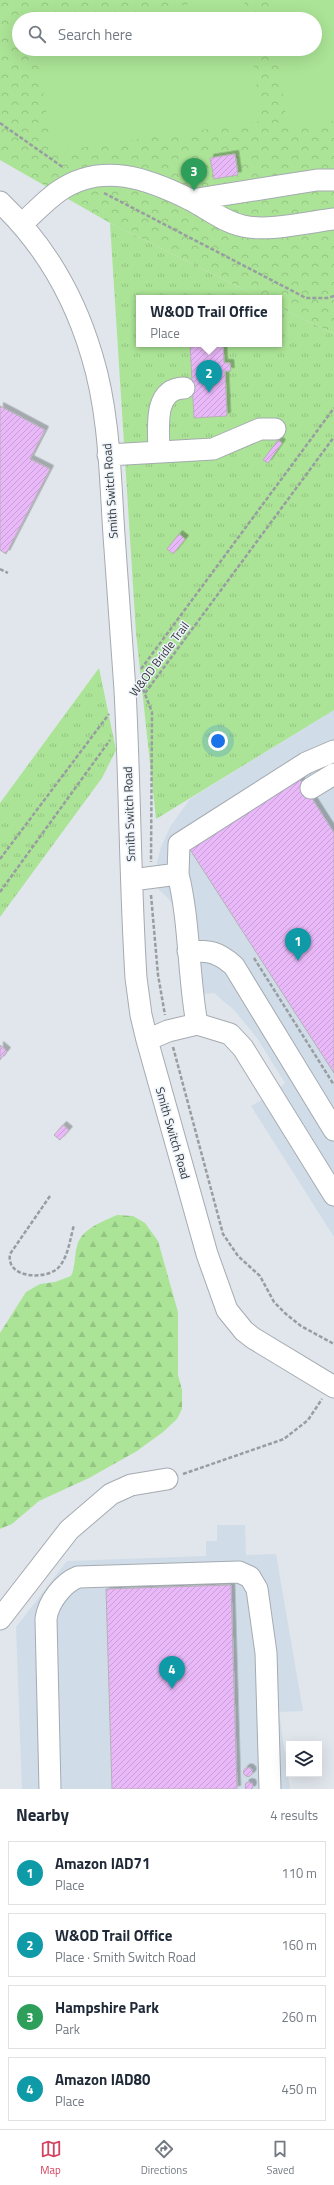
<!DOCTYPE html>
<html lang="en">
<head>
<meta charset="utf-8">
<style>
	:root { --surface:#fff; --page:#f6f6f7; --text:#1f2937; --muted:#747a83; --line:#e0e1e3; --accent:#d44460 }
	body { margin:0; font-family:"Titillium Web",sans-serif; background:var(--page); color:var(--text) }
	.controls { position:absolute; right:12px; bottom:12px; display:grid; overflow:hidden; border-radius:0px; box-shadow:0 4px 16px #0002 }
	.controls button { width:36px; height:36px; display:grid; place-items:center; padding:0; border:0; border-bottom:1px solid var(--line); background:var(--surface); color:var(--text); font:20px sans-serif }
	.you { position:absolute; left:218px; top:741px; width:14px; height:14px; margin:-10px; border:3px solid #fff; border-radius:50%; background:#1a73e8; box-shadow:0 0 0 6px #1a73e833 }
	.badge { display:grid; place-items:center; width:26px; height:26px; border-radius:50%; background:var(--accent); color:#fff; font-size:13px; font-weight:700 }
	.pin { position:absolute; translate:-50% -33px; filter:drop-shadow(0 1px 2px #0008) }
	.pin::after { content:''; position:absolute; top:21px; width:14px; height:12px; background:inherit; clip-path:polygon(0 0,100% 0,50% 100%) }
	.popup { position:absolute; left:136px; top:295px; width:146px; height:52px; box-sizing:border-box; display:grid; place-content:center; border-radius:0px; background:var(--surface); filter:drop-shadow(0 1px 3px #0005); font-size:13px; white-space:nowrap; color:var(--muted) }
	.popup b { font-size:15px; color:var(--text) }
	.popup::after { content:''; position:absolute; left:50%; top:100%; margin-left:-8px; border:8px solid transparent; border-top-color:var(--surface) }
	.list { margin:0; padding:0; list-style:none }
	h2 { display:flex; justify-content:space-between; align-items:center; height:52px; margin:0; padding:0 16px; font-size:17px }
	h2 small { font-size:13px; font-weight:400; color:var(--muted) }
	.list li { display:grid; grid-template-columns:26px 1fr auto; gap:12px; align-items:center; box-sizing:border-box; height:64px; margin:0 8px 8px; padding:0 8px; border:1px solid var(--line); border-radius:0px }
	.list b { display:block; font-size:15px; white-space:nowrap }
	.list p { margin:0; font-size:13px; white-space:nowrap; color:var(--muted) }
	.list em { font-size:13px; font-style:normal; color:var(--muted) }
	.icon { flex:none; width:22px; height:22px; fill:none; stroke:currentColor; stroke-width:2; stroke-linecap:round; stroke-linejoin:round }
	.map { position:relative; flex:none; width:334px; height:1789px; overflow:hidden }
	.search { position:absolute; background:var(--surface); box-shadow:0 4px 16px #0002; left:12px; right:12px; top:12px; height:44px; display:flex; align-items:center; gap:10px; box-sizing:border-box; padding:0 14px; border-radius:22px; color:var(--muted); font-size:15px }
	.sheet { height:340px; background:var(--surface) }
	nav { display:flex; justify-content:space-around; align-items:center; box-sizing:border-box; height:56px; border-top:1px solid var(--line); background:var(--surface); font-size:11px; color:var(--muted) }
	nav a { display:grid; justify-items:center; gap:2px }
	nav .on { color:var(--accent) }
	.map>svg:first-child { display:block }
	.built { fill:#d0dce7 }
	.grass { fill:url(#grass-tufts) }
	.forest { fill:url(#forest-firs) }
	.park { fill:url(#park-crowns); fill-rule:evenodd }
	.pitch { fill:#abe496 }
	.building { fill:url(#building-hatch); stroke:#b6b1b7; filter:url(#shadow) }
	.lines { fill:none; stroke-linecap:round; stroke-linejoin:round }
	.minor-casing { stroke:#a5abb1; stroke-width:23 }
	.path { stroke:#989da1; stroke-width:2.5; stroke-dasharray:4 2; stroke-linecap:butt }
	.minor { stroke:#fff; stroke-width:21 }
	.labels { text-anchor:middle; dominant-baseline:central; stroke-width:3; stroke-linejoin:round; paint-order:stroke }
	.street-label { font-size:12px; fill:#343739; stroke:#edf3fa }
</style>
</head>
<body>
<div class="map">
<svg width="334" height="1789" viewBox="0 0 334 1789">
	<defs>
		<pattern id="grass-tufts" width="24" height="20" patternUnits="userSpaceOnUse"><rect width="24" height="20" fill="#abe496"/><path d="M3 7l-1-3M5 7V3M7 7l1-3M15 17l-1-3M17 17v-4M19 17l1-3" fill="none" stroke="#94c482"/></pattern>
		<pattern id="forest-firs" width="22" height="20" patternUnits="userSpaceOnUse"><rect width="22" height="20" fill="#abe496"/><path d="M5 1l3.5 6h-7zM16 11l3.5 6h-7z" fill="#94c482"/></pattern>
		<pattern id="park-crowns" width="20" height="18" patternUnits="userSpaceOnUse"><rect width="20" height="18" fill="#abe496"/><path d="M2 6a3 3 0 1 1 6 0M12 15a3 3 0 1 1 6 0" fill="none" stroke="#94c482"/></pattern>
		<pattern id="building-hatch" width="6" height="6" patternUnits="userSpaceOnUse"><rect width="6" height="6" fill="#e9b8f8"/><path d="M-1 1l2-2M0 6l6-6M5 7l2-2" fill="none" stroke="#c89fd5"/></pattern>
		<filter id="shadow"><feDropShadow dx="3.5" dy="-3.5" stdDeviation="0" flood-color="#0004"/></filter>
	</defs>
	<rect width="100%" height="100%" fill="#e0e6ec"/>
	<!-- built -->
	<path class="built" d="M334,710V1237L251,1106L272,1094L285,1083L257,1038L234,1010L214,993L182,996L174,906L166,896L158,889L157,862L161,847L170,827L190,799Z
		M217,1525H245L246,1555L276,1554L303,1711L279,1712L290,1789H22L16,1627L67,1561L206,1556V1541H217Z"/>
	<!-- grass -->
	<path class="grass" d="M110,223L261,298H139V344H279V307L334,334V710L156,819L136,633Z
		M99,668L116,750L102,778L0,917V803Z"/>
	<!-- forest -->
	<path class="forest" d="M117,1215L133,1216L145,1223L158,1241L178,1312V1375L182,1390V1409L177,1419L163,1432L137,1451L89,1478L39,1501L12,1524L0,1529V1333L26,1292L40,1284L55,1282L71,1276C76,1265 74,1256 77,1246C82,1228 102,1222 117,1215Z"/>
	<!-- park -->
	<path class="park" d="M0,0H334V334L279,307V298H261L110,223L0,160ZM19,19H315V49H19Z"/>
	<!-- pitch -->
	<path class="pitch" d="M217,0H244L247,19H89Z
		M268,0H334V121L288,129L276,49H315V19H271Z
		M37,49H251L262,121L52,152Z"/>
	<!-- building -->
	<path class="building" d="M235,154L238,175L214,179L210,158Z
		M190,344H223L224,363H230L231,371H225L227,416L194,418Z
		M0,406L45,430L30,459L50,469L6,554L0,550Z
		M278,440L282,443L268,463L263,460Z
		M179,534L185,539L173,554L167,549Z
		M299,778L334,833V1073L189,848Z
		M0,1045L7,1051L0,1060Z
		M63,1125L69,1130L60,1140L54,1135Z
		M231,1585L237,1789H112L106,1589Z
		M243.5 1772a4.5 4.5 0 1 1 9 0a4.5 4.5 0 1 1-9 0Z
		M245 1786a4 4 0 1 1 8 0a4 4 0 1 1-8 0Z"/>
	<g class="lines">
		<defs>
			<path id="minor" d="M191,200L317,180H334
				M0,202C44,244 75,298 92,356C111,418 110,486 115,549C118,596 122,643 125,690C130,786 130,882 136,978L141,1015L147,1040L207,1254L227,1310L244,1331L253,1338L334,1387
				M23,223C34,213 46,200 59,191C102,161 149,179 191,200C208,209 224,222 243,226C267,232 309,222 334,219
				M159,452C159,430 152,389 184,388
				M108,455L213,449L260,429H275
				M311,788L334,774
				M178,874C190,923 188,975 197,1024
				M132,880L178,874L179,844L306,763L334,751
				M188,951C210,951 217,951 234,966L334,1130
				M147,1040L168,1031L197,1024L230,1034L243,1048L334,1195
				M0,1619L69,1530L111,1494L131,1485L167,1479
				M50,1789L46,1619C48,1602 63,1583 78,1577L239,1572L250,1577L257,1589L266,1653L270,1789"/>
		</defs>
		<!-- minor casing -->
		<use href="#minor" class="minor-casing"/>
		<!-- path -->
		<path class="path" d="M0,123L64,168
			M104,193L306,298H327L334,296
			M0,569L8,573
			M141,669L334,408
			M143,689L152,712L151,862
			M145,693L334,437
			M0,859L109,714
			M0,892L110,740
			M151,895L158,975L165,1015
			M254,958L334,1085
			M173,1047L223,1234L238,1256L260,1276L274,1302L286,1314L301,1326L334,1344
			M50,1196L10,1254C6,1278 43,1280 57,1269C68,1259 70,1239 74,1225
			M183,1474L284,1439L308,1420L322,1399"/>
		<!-- minor -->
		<use href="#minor" class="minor"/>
	</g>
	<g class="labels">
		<!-- street labels -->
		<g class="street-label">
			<text transform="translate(110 491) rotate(-94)">Smith Switch Road</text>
			<text transform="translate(159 659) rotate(-53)">W&amp;OD Bridle Trail</text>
			<text transform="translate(129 814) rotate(-92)">Smith Switch Road</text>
			<text transform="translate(173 1133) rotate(74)">Smith Switch Road</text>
		</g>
	</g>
</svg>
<div class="controls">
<button><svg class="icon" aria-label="layers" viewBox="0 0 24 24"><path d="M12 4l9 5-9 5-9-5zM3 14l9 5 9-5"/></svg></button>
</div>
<div class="you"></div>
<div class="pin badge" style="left:298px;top:961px;background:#0f9aa8">1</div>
<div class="pin badge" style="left:209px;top:393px;background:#0f9aa8">2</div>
<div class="popup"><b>W&amp;OD Trail Office</b>Place</div>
<div class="pin badge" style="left:194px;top:191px;background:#2e9e5b">3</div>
<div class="pin badge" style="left:172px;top:1689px;background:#0f9aa8">4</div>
<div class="search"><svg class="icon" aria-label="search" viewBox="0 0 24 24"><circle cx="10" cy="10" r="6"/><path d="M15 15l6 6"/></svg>Search here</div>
</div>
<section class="sheet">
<h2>Nearby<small>4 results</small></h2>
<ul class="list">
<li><span class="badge" style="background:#0f9aa8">1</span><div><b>Amazon IAD71</b><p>Place</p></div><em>110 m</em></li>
<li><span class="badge" style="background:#0f9aa8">2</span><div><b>W&amp;OD Trail Office</b><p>Place · Smith Switch Road</p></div><em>160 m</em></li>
<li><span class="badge" style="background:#2e9e5b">3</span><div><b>Hampshire Park</b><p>Park</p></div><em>260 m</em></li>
<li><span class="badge" style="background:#0f9aa8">4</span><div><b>Amazon IAD80</b><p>Place</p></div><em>450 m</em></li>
</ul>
</section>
<nav>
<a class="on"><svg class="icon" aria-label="map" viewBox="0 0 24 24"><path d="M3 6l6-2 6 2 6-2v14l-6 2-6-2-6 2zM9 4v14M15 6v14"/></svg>Map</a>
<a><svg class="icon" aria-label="directions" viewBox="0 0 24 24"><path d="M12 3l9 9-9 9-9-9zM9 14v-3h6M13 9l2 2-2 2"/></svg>Directions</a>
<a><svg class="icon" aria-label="saved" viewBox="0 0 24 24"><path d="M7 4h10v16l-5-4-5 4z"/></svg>Saved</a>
</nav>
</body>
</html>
